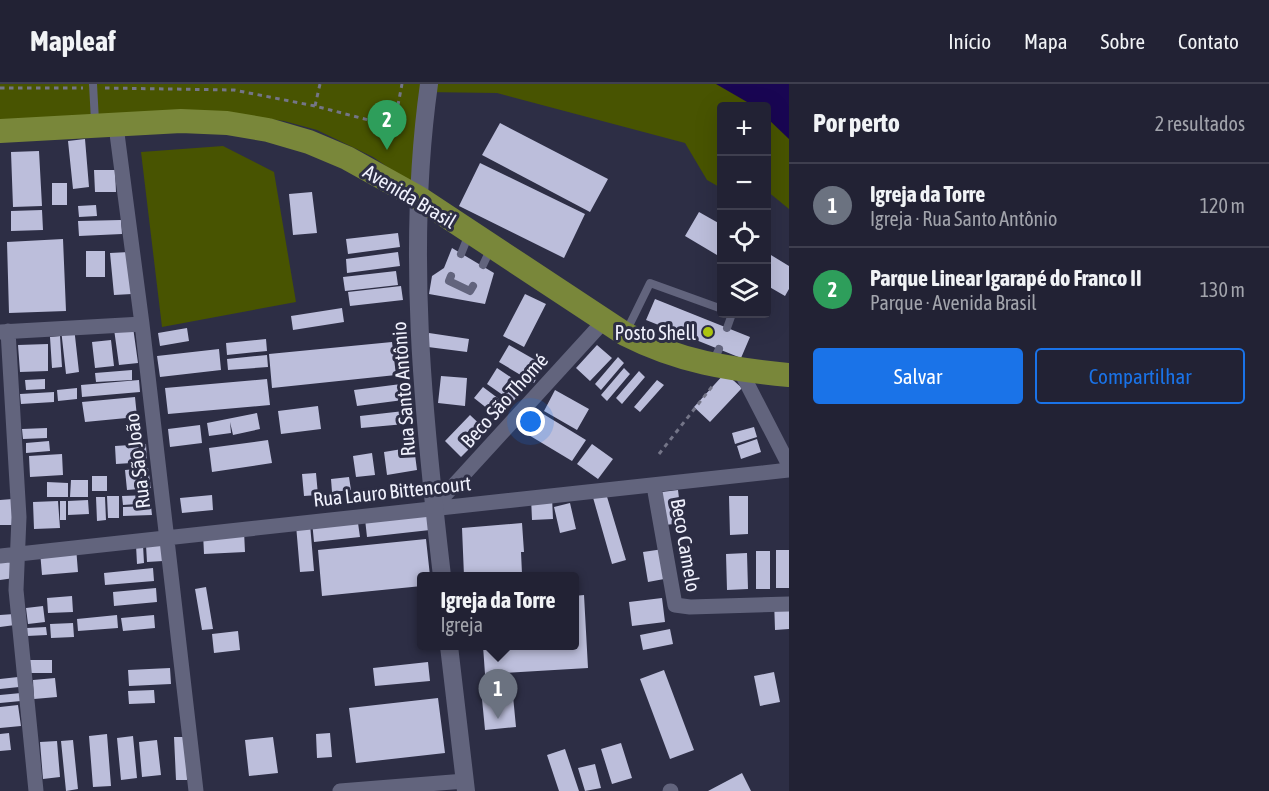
<!DOCTYPE html>
<html lang="pt">
<head>
<meta charset="utf-8">
<style>
	:root { --surface:#222234; --page:#2e2f40; --text:#f1f3f6; --muted:#a2a4ac; --line:#3f3f4f; --accent:#1a73e8 }
	body { margin:0; font-family:"Asap Condensed",sans-serif; background:var(--page); color:var(--text) }
	.controls { position:absolute; right:18px; top:18px; display:grid; overflow:hidden; border-radius:6px; box-shadow:0 6px 24px #0002 }
	.controls button { width:54px; height:54px; display:grid; place-items:center; padding:0; border:0; border-bottom:2px solid var(--line); background:var(--surface); color:var(--text); font:30px sans-serif }
	.you { position:absolute; left:531px; top:338px; width:21px; height:21px; margin:-15px; border:4px solid #fff; border-radius:50%; background:#1a73e8; box-shadow:0 0 0 9px #1a73e833 }
	.badge { display:grid; place-items:center; width:39px; height:39px; border-radius:50%; background:var(--accent); color:#fff; font-size:20px; font-weight:700 }
	.pin { position:absolute; translate:-50% -50px; filter:drop-shadow(0 2px 3px #0008) }
	.pin::after { content:''; position:absolute; top:32px; width:21px; height:18px; background:inherit; clip-path:polygon(0 0,100% 0,50% 100%) }
	.popup { position:absolute; left:417px; top:488px; width:162px; height:78px; box-sizing:border-box; display:grid; place-content:center; border-radius:6px; background:var(--surface); filter:drop-shadow(0 2px 4px #0005); font-size:20px; white-space:nowrap; color:var(--muted) }
	.popup b { font-size:22px; color:var(--text) }
	.popup::after { content:''; position:absolute; left:50%; top:100%; margin-left:-12px; border:12px solid transparent; border-top-color:var(--surface) }
	.list { margin:0; padding:0; list-style:none }
	h2 { display:flex; justify-content:space-between; align-items:center; height:78px; margin:0; padding:0 24px; font-size:26px }
	h2 small { font-size:20px; font-weight:400; color:var(--muted) }
	.list li { display:grid; grid-template-columns:39px 1fr auto; gap:18px; align-items:center; box-sizing:border-box; height:84px; padding:0 24px; border-top:2px solid var(--line) }
	.list b { display:block; font-size:22px; white-space:nowrap }
	.list p { margin:0; font-size:20px; white-space:nowrap; color:var(--muted) }
	.list em { font-size:20px; font-style:normal; color:var(--muted) }
	.actions { display:flex; gap:12px; padding:18px 24px }
	.actions a { flex:1; padding:14px 0; border:2px solid var(--accent); border-radius:6px; text-align:center; font-size:21px; color:var(--accent) }
	.actions .main { background:var(--accent); color:#fff }
	.icon { flex:none; width:33px; height:33px; fill:none; stroke:currentColor; stroke-width:2; stroke-linecap:round; stroke-linejoin:round }
	.map { position:relative; flex:none; width:789px; height:707px; overflow:hidden }
	header { display:flex; align-items:center; gap:36px; box-sizing:border-box; height:84px; padding:0 30px; background:var(--surface); border-bottom:2px solid var(--line) }
	header strong { font-size:28px }
	nav { display:flex; gap:33px; margin-inline-start:auto; font-size:21px }
	main { display:flex }
	aside { flex:1; background:var(--surface) }
	.map>svg:first-child { display:block }
	.green { fill:#485401 }
	.water { fill:#190653 }
	.building { fill:#bcbedb }
	.lines { fill:none; stroke-linecap:round; stroke-linejoin:round }
	.path { stroke:#747588; stroke-width:3; stroke-dasharray:4.5 4.5; stroke-linecap:butt }
	.service { stroke:#62647d; stroke-width:8 }
	.minor { stroke:#62647d; stroke-width:15 }
	.tertiary { stroke:#62647d; stroke-width:18 }
	.trunk { stroke:#79873a; stroke-width:24 }
	.poi-dot { fill:#adc610; stroke:#2d2e45; stroke-width:2 }
	.labels { text-anchor:middle; dominant-baseline:central; stroke-width:6; stroke-linejoin:round; paint-order:stroke }
	.street-label { font-size:20px; fill:#f0f1fd; stroke:#2d2e45 }
	.poi-label { font-size:20px; fill:#f0f1fd; stroke:#2d2e45; text-anchor:end }
</style>
</head>
<body>
<header>
<strong>Mapleaf</strong>
<nav><a>Início</a><a>Mapa</a><a>Sobre</a><a>Contato</a></nav>
</header>
<main>
<div class="map">
<svg width="789" height="707" viewBox="0 0 789 707">
	<rect width="100%" height="100%" fill="#2d2e45"/>
	<!-- green -->
	<path class="green" d="M0,0H789V125L767,107L766,22H722L721,104L707,96L685,59L497,9L422,8L412,100L373,73L317,46L284,37L221,28L0,37Z
		M223,62L274,88L296,218L162,243L141,68Z"/>
	<!-- water -->
	<path class="water" d="M716,0H789V55L767,34L766,22H754Z"/>
	<!-- building -->
	<path class="building" d="M500,39L608,95L590,128L482,71Z
		M85,55L89,103L73,105L68,57Z
		M39,67L42,122L13,123L11,68Z
		M480,79L585,130L564,174L459,122Z
		M94,86H115L116,108H95Z
		M52,99H67V121H52Z
		M312,108L317,149L293,151L289,110Z
		M96,121L97,132L79,133L78,122Z
		M42,126L43,146L11,147V127Z
		M699,128L722,141V174L685,152Z
		M121,136L122,150L79,152L78,137Z
		M398,149L400,163L348,170L346,155Z
		M63,155L66,227L9,229L7,158Z
		M452,164L494,189L485,220L429,210L432,192L444,184Z
		M86,167H105V193H86Z
		M129,168L132,210L114,211L110,169Z
		M398,168L400,182L347,189L346,175Z
		M766,168L789,182V205L785,212L766,201Z
		M396,187L398,201L345,207L343,193Z
		M401,202L403,216L350,222L348,208Z
		M525,210L546,220L524,263L503,252Z
		M655,215L750,253L741,274L646,236Z
		M342,224L344,238L293,246L291,232Z
		M74,243L79,288L66,290L61,245Z
		M133,243L138,279L119,281L114,245Z
		M187,244L189,257L160,262L158,249Z
		M429,249L469,255L467,268L428,263Z
		M60,252L62,283L52,284L50,253Z
		M266,255L267,267L227,271L226,259Z
		M111,256L114,282L95,284L92,258Z
		M392,258L396,291L272,304L269,270Z
		M48,260V287L20,288L18,261Z
		M509,261L544,281L534,299L499,278Z
		M597,261L612,274L590,297L576,284Z
		M219,265L221,286L160,293L157,272Z
		M267,271L268,283L228,286L227,275Z
		M618,273L624,279L601,306L595,300Z
		M497,284L524,302L513,318L487,300Z
		M624,284L630,290L607,317L601,311Z
		M132,286V296L96,298L95,289Z
		M639,287L645,293L622,320L616,314Z
		M725,289L742,304L710,338L694,323Z
		M441,292L467,294L465,322L438,319Z
		M45,295V305L26,306L25,296Z
		M267,295L270,321L168,330L165,304Z
		M139,296L140,308L82,313L81,301Z
		M657,296L664,301L640,328L634,323Z
		M409,299L411,315L357,322L354,306Z
		M483,303L507,321L498,333L474,314Z
		M77,304V315L58,317L57,306Z
		M555,306L589,325L577,346L544,327Z
		M54,308V318L21,320L20,310Z
		M135,313L137,333L85,338L82,318Z
		M318,322L321,345L281,350L278,327Z
		M404,327L405,340L361,344L360,332Z
		M540,328L586,356L572,377L527,350Z
		M257,329L260,345L233,351L230,338L231,349L209,352L207,339Z
		M470,331L487,347L461,373L445,357Z
		M200,341L202,359L170,363L168,345Z
		M754,343L757,353L735,360L732,349Z
		M47,344V354L23,355L22,345Z
		M757,355L761,368L741,375L737,362Z
		M268,356L272,379L212,388L209,364Z
		M49,357L50,367L26,369V359Z
		M146,360L147,378L116,380L115,362Z
		M592,360L613,375L598,395L577,380Z
		M414,363L417,386L387,391L384,368Z
		M372,369L375,391L356,393L353,372Z
		M62,370L63,391L30,393L29,372Z
		M148,384L151,404L127,406L125,386Z
		M316,389L318,411L304,412L302,390Z
		M92,392H107V407H92Z
		M349,393L351,406L332,408L331,395Z
		M71,396H88V413H70Z
		M47,398L68,399V413H47Z
		M605,406L626,476L612,480L592,410Z
		M678,406L682,439L665,441L662,408Z
		M151,411V419L123,421L122,412Z
		M212,411L213,426L182,429L180,414Z
		M107,412H119V434H108Z
		M729,412H748V450L730,451Z
		M96,413H105L106,436L97,437Z
		M531,413H552L553,435L532,436Z
		M13,415L15,441H0V416Z
		M88,416L89,430L68,431V417Z
		M58,417L60,444L34,445L33,418Z
		M60,417H66V436H60Z
		M570,419L576,445L560,449L554,423Z
		M151,422L152,431L123,432V423Z
		M428,429L430,446L367,453L365,435Z
		M357,432L360,453L314,458L312,437Z
		M522,439L524,468H521L522,490L464,492L462,444Z
		M310,440L314,487L300,488L296,441Z
		M244,447L245,468L204,470L203,449Z
		M426,455L430,492H422V502L322,512L318,466Z
		M162,459L163,477L147,478L146,461Z
		M136,461H143L144,479L137,480Z
		M76,463L78,488L42,491L40,467Z
		M670,464L675,493L648,498L643,468Z
		M776,466H789V504H776Z
		M756,467H770V505H756Z
		M747,469L748,505L727,506L726,470Z
		M11,474L14,494L0,496V476Z
		M153,484L154,497L105,501L104,489Z
		M206,503L213,545L202,546L195,505Z
		M156,504L157,518L114,522L113,508Z
		M584,511L588,584L485,590L483,562H574V512Z
		M72,512L73,528L48,529L47,514Z
		M662,514L665,538L632,542L629,518Z
		M789,514V545L775,546L774,515Z
		M43,522L45,538L28,540L26,524Z
		M14,530L15,541L0,543V531Z
		M117,531L118,544L78,547L77,535Z
		M154,531L155,544L123,547L121,534Z
		M73,539L74,553L51,554L50,540Z
		M46,543L47,551L27,552V544Z
		M670,545L673,560L643,566L640,551Z
		M238,547L240,566L214,569L212,550Z
		M30,576H52V589H30Z
		M428,578L430,597L375,602L373,584Z
		M170,584L171,600L129,602L128,586Z
		M664,586L694,666L670,675L640,595Z
		M774,588L780,618L760,622L754,592Z
		M18,593L19,603L0,605V595Z
		M55,594L57,613L34,615L33,596Z
		M154,606L155,619L129,620L128,607Z
		M21,609V617L0,619V611Z
		M513,612L516,643L485,646L482,615Z
		M438,614L445,669L356,679L349,624Z
		M18,621L21,642L0,644V623Z
		M9,649L11,666L0,667V650Z
		M330,649L332,673L317,674L316,650Z
		M107,650L111,702L93,703L89,652Z
		M133,652L137,694L121,696L117,654Z
		M174,653H186L187,696H176Z
		M273,653L278,689L249,692L245,656Z
		M73,656L78,705L66,707L61,657Z
		M157,656L161,691L142,693L139,658Z
		M57,657L60,693L43,695L40,658Z
		M621,659L632,694L612,700L601,665Z
		M565,665L579,707H559L547,671Z
		M595,680L601,704L585,707L578,684Z
		M742,689L751,707H708Z"/>
	<g class="lines">
		<!-- path -->
		<path class="path" d="M0,4H83
			M105,4L234,6L315,22L380,39L388,38L398,21L402,0
			M315,22L320,0
			M659,370L714,300"/>
		<!-- service -->
		<path class="service" d="M93,0L95,37
			M461,170L469,150
			M483,181L490,166
			M451,192L449,197L470,207L473,202
			M727,244L732,230
			M626,248L650,199L722,225
			M713,278L719,265"/>
		<!-- minor -->
		<path class="minor" d="M116,42L142,240L196,707
			M8,247L19,433L16,506L36,707
			M0,248L142,240
			M740,286L789,381
			M654,402L675,521L690,523L789,520
			M434,423L604,237
			M0,472L789,386
			M340,707L465,697
			M670,707H671"/>
		<!-- tertiary -->
		<path class="tertiary" d="M429,0C406,163 423,330 442,492
			M449,562L466,707"/>
		<!-- trunk -->
		<path class="trunk" d="M0,47L181,37L227,39L268,46L309,58L347,74L419,114L625,250C680,278 728,285 789,291"/>
	</g>
	<!-- markers -->
	<circle class="poi-dot" cx="708" cy="248" r="6"/>
	<g class="labels">
		<!-- street labels -->
		<g class="street-label">
			<text transform="translate(410 112) rotate(31)">Avenida Brasil</text>
			<text transform="translate(403 305) rotate(-94)">Rua Santo Antônio</text>
			<text transform="translate(504 316) rotate(-48)">Beco São Thomé</text>
			<text transform="translate(137 377) rotate(-97)">Rua São João</text>
			<text transform="translate(392 407) rotate(-6)">Rua Lauro Bittencourt</text>
			<text transform="translate(686 461) rotate(80)">Beco Camelo</text>
		</g>
		<!-- poi labels -->
		<g class="poi-label">
			<text x="696" y="248">Posto Shell</text>
		</g>
	</g>
</svg>
<div class="controls">
<button>+</button>
<button>−</button>
<button><svg class="icon" aria-label="locate" viewBox="0 0 24 24"><circle cx="12" cy="12" r="6"/><path d="M12 2v4M12 18v4M2 12h4M18 12h4"/></svg></button>
<button><svg class="icon" aria-label="layers" viewBox="0 0 24 24"><path d="M12 4l9 5-9 5-9-5zM3 14l9 5 9-5"/></svg></button>
</div>
<div class="you"></div>
<div class="pin badge" style="left:498px;top:635px;background:#6b7280">1</div>
<div class="popup"><b>Igreja da Torre</b>Igreja</div>
<div class="pin badge" style="left:387px;top:66px;background:#2e9e5b">2</div>
</div>
<aside>
<h2>Por perto<small>2 resultados</small></h2>
<ul class="list">
<li><span class="badge" style="background:#6b7280">1</span><div><b>Igreja da Torre</b><p>Igreja · Rua Santo Antônio</p></div><em>120 m</em></li>
<li><span class="badge" style="background:#2e9e5b">2</span><div><b>Parque Linear Igarapé do Franco II</b><p>Parque · Avenida Brasil</p></div><em>130 m</em></li>
</ul>
<div class="actions"><a class="main">Salvar</a><a>Compartilhar</a></div>
</aside>
</main>
</body>
</html>
